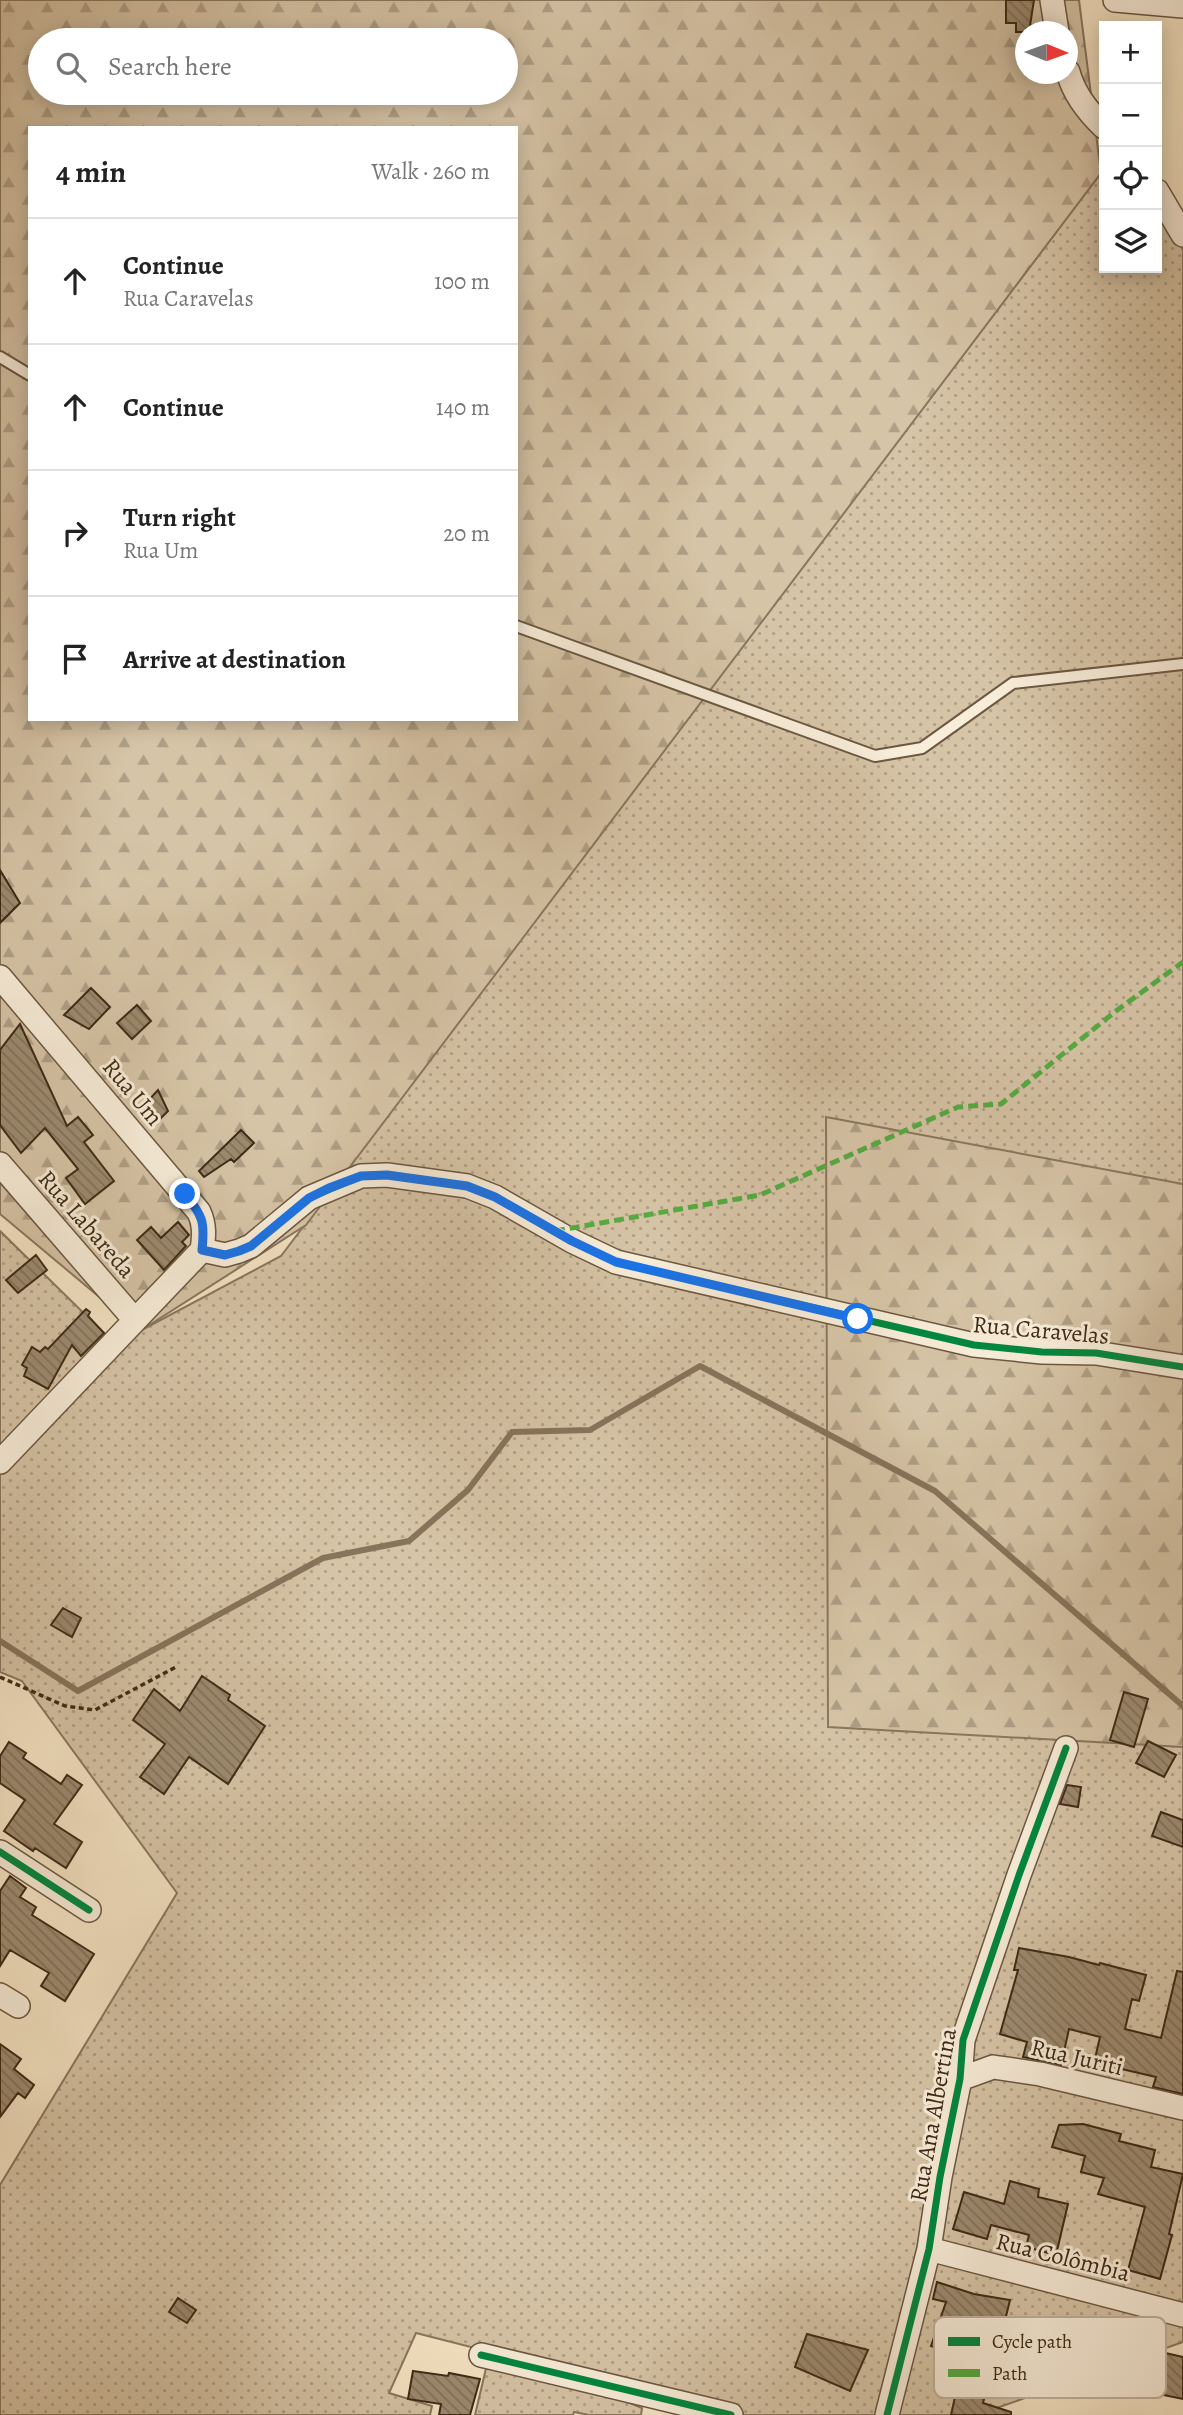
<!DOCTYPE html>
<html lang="en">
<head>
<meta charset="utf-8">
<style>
	:root { --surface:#fff; --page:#f6f6f6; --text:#222; --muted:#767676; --line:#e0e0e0 }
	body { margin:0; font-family:Alegreya,serif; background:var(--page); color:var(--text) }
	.controls { position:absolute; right:21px; top:21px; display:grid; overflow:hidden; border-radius:0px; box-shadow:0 4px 18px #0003 }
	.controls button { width:63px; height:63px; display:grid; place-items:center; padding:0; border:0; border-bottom:2px solid var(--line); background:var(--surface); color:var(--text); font:35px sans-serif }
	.compass { position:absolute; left:1015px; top:21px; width:63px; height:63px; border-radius:50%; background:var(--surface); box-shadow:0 4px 18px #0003; rotate:91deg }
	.stop { position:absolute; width:21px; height:21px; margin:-16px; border:5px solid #1a73e8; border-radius:50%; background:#fff }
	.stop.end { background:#1a73e8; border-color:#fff; box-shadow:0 2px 7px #0008 }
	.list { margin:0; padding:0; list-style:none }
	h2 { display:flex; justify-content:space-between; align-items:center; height:91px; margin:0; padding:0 28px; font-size:30px }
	h2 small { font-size:23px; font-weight:400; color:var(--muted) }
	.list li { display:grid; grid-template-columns:46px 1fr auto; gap:21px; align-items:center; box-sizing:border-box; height:126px; padding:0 28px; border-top:2px solid var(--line) }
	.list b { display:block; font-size:26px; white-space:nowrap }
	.list p { margin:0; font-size:23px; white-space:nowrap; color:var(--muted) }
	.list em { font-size:23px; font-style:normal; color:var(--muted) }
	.icon { flex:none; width:38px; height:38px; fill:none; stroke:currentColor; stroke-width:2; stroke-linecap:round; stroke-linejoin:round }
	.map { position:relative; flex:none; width:1183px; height:2415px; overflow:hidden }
	.search { position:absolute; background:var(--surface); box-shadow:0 4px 18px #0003; left:28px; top:28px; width:490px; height:77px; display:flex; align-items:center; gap:18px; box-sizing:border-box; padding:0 24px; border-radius:38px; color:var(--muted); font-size:26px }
	.panel { position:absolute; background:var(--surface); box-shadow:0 4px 18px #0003; left:28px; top:126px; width:490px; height:595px; border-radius:0px }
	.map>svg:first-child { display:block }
	.grass { fill:url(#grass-dots); stroke:#8a775e; stroke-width:2 }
	.forest { fill:url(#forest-firs); stroke:#8a775e; stroke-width:2; fill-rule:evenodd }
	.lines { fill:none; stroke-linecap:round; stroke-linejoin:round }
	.stream { stroke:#87745b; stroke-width:6 }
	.building { fill:url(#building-back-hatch); stroke:#3e2a16; stroke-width:2 }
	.service-casing { stroke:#6c5842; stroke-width:14 }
	.minor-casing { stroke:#6c5842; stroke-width:26 }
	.path { stroke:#3e2a16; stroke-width:3.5; stroke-dasharray:5 3.5; stroke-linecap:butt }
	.service { stroke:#f8edd9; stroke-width:10 }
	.minor { stroke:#f8edd9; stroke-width:23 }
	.quiet { stroke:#55ab42; stroke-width:5; stroke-dasharray:10 5; stroke-linecap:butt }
	.cycleway-casing { stroke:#f8edd9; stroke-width:11 }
	.cycleway { stroke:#00873e; stroke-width:7 }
	.route { stroke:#1a73e8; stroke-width:9 }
	.labels { text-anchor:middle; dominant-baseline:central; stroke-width:6; stroke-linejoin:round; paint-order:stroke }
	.street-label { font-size:24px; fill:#3e2a16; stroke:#f8edd9 }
	.key { fill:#f8edd9; stroke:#c0b29e; stroke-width:2 }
	.key-label { font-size:19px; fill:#3e2a16 }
</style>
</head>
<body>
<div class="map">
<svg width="1183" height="2415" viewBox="0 0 1183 2415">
	<defs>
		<pattern id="grass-dots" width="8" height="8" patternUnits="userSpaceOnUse" patternTransform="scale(1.75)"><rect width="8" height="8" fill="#d6c4a6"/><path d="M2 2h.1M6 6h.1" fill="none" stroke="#af9f86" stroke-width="1.8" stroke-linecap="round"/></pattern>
		<pattern id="forest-firs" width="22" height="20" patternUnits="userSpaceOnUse" patternTransform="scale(1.75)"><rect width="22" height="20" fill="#d6c4a6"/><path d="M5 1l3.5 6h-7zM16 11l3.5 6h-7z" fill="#af9f86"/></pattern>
		<pattern id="building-back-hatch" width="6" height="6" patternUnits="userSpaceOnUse" patternTransform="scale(1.75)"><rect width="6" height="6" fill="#9d8b70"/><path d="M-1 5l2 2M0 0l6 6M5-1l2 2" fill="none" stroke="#81725b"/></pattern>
	</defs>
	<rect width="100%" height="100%" fill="#f5e4c4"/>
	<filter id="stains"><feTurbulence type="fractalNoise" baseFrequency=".00286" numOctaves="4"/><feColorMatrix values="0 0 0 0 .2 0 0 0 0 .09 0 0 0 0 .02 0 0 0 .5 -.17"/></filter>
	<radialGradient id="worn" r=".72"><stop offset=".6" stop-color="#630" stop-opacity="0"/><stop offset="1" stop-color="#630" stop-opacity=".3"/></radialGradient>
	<!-- grass -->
	<path class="grass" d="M1104,161V268H1157V208L1183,250V2342L977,2415H738L416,2333L389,2393L432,2406L430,2415H0V2185L177,1893L22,1681L0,1672V1231L106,1335L140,1331L281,1256L1101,173Z
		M488,2360L611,2395L642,2408L641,2415H589L574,2412L573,2415H475Z"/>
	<!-- forest -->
	<path class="forest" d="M0,0H1079L1101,173L306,1225L140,1331L0,1214ZM1026,32H1068V74H1026ZM40,40H506V93H40ZM30,128H516V719H30Z
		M826,1117L1183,1184V1747L828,1727Z"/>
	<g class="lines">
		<!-- stream -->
		<path class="stream" d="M0,1641L78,1691L323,1558L409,1541L468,1490L512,1432L590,1430L700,1366L935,1491L1183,1706"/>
	</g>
	<!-- building -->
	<path class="building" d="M1006,0H1034L1029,32H1016V23H1006Z
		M0,870L20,903L0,923Z
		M91,988L110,1007L89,1029L64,1015Z
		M137,1005L151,1021L132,1039L117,1023Z
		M20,1024L67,1126L78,1117L93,1135L84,1142L114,1181L85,1204L66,1178L78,1169L45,1128L21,1153L0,1125V1050Z
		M158,1090L168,1111L158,1121L146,1103Z
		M241,1130L254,1143L234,1162L231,1159L204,1177L199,1171Z
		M178,1222L189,1235L182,1242L186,1246L164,1270L137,1240L151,1227L161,1238Z
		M36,1255L47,1270L18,1293L6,1280Z
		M86,1309L90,1312L88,1316L104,1333L81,1356L72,1345L48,1389L24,1376L27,1368L22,1365L32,1347L40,1352L45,1347L48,1349Z
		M63,1608L81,1618L72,1637L51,1625Z
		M202,1676L230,1695L228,1700L265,1726L228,1784L189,1757L164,1794L140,1777L165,1744L133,1720L154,1689L180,1711Z
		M1124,1692L1148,1699L1134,1747L1110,1740Z
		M1148,1741L1176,1755L1164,1777L1136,1763Z
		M9,1742L26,1753L23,1758L61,1784L67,1775L82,1785L54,1824L82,1842L66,1868L35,1848L33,1851L4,1831L25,1800L0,1783V1756Z
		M1067,1785L1081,1787L1078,1807L1060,1804Z
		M1161,1812L1183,1820V1847L1152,1836Z
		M10,1876L26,1888L20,1897L36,1907L32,1915L94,1954L65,2001L41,1986L49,1973L10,1950L0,1966V1891Z
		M1019,1948L1069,1957L1099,1965L1100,1963L1146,1975L1139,2001L1132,1999L1125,2029L1161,2038L1177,1971L1183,1972V2094L1153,2087L1156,2077L1113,2067L1112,2072L1093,2067L1100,2037L1069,2029L1061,2065L1023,2057L1027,2042L1000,2034L1018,1970H1014Z
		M0,2044L21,2059L14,2069L34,2085L25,2098L18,2093L0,2117Z
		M1083,2124L1121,2134L1119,2141L1155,2150L1151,2167L1183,2174L1169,2234L1172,2235L1160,2279L1128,2270L1145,2207L1098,2194L1104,2178L1081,2172L1085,2156L1052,2147L1059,2125Z
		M1010,2181L1039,2189L1038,2197L1068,2204L1056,2255L1026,2247L1029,2235L991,2225L987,2239L953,2229L964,2192L1004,2204Z
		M937,2282L974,2294L1010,2300L997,2353L982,2350L976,2372L990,2377L983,2403L1011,2412V2415H951L964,2356L931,2346L946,2302L933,2299Z
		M178,2298L196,2310L187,2323L169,2312Z
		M807,2334L868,2350L850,2391L795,2367Z
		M1144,2348L1183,2357V2399L1134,2389Z
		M413,2371L448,2376L449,2373L480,2379L470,2415H439L441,2404L408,2399Z"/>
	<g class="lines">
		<defs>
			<path id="service" d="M0,357L30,375
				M516,626L875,756L922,748L1013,683L1183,664"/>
			<path id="minor" d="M1052,0L1057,32
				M1115,0L1183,6
				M1068,72C1074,94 1088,112 1104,127
				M1157,191L1183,235
				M0,977L199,1212C205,1225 204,1236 202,1250
				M0,1164L134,1319
				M202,1250L225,1255L239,1251L251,1246L309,1198L361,1176L387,1175L467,1186L495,1197L572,1241L616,1262L974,1345L1042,1352L1096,1353L1183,1367
				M0,1462L202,1250
				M0,1852L89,1910
				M0,1995L18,2006
				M960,2079L993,2067L1040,2074L1183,2108
				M929,2249L1183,2315
				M481,2355L731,2415
				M887,2415L929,2249L940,2177L960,2079L963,2040L1019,1875L1066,1748"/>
		</defs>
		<!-- service casing -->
		<use href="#service" class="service-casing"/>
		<!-- minor casing -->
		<use href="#minor" class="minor-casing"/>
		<!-- path -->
		<path class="path" d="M0,1677L65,1706L95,1710L176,1667"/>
		<!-- service -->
		<use href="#service" class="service"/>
		<!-- minor -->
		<use href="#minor" class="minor"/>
		<!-- quiet -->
		<path class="quiet" d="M555,1231L760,1195L958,1107L1001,1104L1116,1011L1183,962"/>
		<defs>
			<path id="cycleway" d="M202,1250L225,1255L239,1251L251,1246L309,1198L361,1176L387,1175L467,1186L495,1197L572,1241L616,1262L974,1345L1042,1352L1096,1353L1183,1367
				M0,1852L89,1910
				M481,2355L731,2415
				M887,2415L929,2249L940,2177L960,2079L963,2040L1019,1875L1066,1748"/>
		</defs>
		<!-- cycleway casing -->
		<use href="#cycleway" class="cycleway-casing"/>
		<!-- cycleway -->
		<use href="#cycleway" class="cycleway"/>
	</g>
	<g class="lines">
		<!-- route -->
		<path class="route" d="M185,1194C203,1216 205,1222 202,1250L225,1255L239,1251L251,1246L309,1198L329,1188L361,1176L387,1175L467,1186L495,1197L572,1241L616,1262L858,1319"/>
	</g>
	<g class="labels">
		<!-- street labels -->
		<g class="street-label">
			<text transform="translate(133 1092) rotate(50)">Rua Um</text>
			<text transform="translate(87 1224) rotate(49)">Rua Labareda</text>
			<text transform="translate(1041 1330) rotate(5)">Rua Caravelas</text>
			<text transform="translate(1077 2057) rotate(13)">Rua Juriti</text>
			<text transform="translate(933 2115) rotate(-80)">Rua Ana Albertina</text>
			<text transform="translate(1063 2257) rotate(14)">Rua Colômbia</text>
		</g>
	</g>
	<!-- legend -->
	<rect x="934" y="2317" width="232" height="81" rx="10" class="key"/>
	<rect x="948" y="2337" width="32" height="9" fill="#00873e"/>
	<rect x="948" y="2369" width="32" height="8" fill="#55ab42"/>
	<g class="key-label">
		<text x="992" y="2348">Cycle path</text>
		<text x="992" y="2380">Path</text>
	</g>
	<rect width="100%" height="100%" filter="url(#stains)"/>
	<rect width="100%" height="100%" fill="url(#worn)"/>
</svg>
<div class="controls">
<button>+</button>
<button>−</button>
<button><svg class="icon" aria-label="locate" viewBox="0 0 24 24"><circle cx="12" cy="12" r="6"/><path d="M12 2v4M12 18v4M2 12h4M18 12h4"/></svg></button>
<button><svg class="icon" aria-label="layers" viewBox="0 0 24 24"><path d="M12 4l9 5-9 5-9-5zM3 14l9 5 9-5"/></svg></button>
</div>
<svg class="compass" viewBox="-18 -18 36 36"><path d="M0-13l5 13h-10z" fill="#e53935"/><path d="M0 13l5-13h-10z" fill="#767676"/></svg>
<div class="stop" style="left:858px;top:1319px"></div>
<div class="stop end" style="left:185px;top:1194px"></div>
<div class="search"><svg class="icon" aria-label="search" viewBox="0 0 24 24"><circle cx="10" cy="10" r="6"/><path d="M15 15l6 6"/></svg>Search here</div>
<section class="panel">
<h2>4 min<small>Walk · 260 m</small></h2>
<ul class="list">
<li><svg class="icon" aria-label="ahead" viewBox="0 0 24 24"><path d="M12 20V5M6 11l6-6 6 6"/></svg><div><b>Continue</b><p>Rua Caravelas</p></div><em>100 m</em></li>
<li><svg class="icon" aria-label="ahead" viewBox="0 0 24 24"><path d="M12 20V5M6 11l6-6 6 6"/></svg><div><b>Continue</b></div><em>140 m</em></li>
<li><svg class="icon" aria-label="right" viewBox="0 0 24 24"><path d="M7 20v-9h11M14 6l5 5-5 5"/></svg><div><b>Turn right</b><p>Rua Um</p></div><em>20 m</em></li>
<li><svg class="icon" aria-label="arrive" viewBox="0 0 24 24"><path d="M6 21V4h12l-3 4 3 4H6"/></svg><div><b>Arrive at destination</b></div></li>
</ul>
</section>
</div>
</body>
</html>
